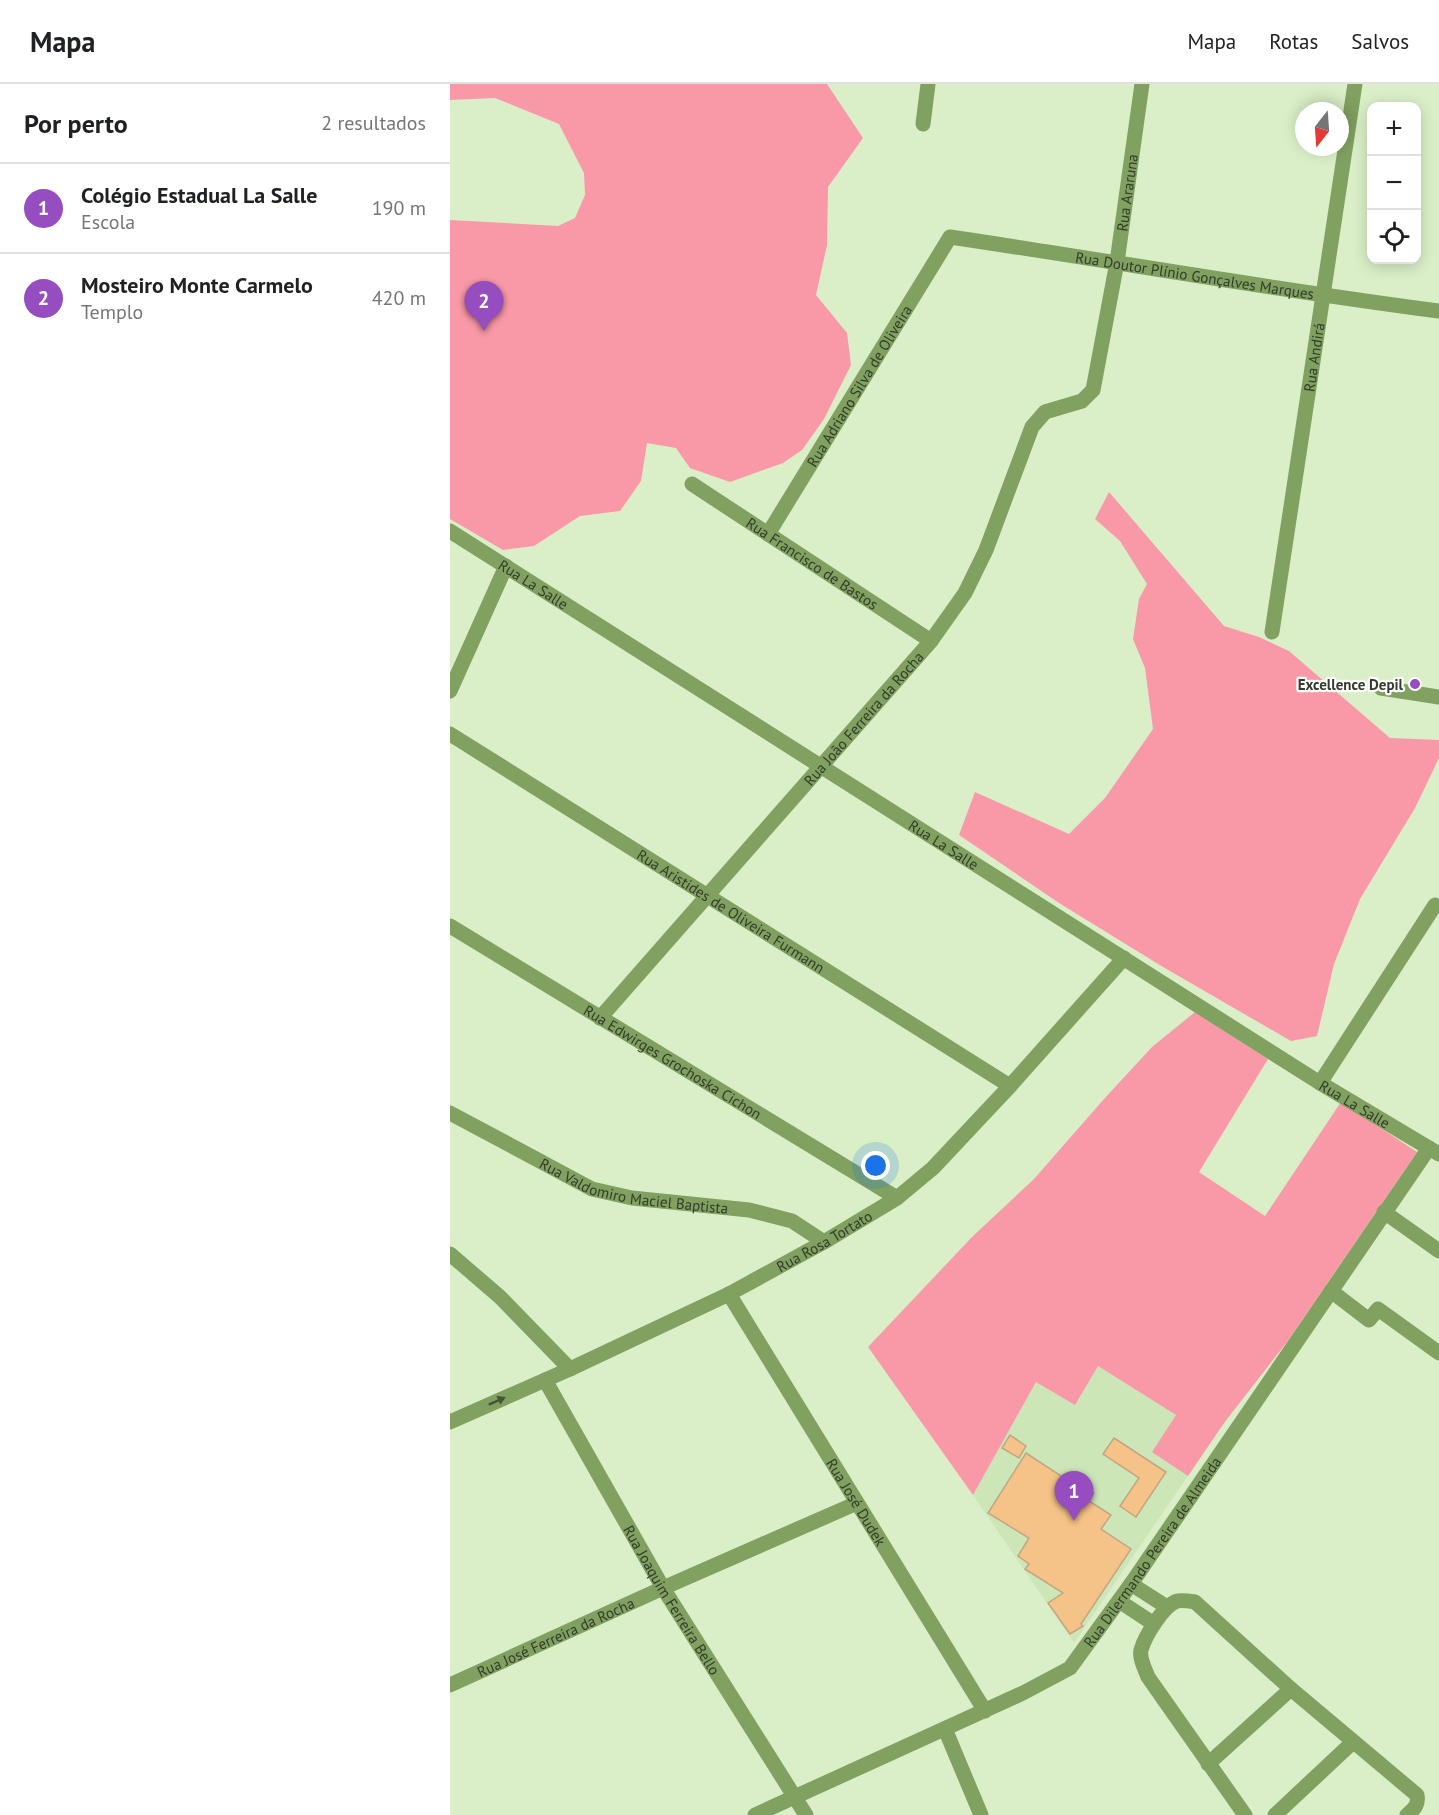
<!DOCTYPE html>
<html lang="pt">
<head>
<meta charset="utf-8">
<style>
	:root { --surface:#fff; --page:#f6f6f6; --text:#202124; --muted:#757577; --line:#e0e0e0; --accent:#954dc0 }
	body { margin:0; font-family:"PT Sans",sans-serif; background:var(--page); color:var(--text) }
	.controls { position:absolute; right:18px; top:18px; display:grid; overflow:hidden; border-radius:12px; box-shadow:0 3px 15px #0003 }
	.controls button { width:54px; height:54px; display:grid; place-items:center; padding:0; border:0; border-bottom:2px solid var(--line); background:var(--surface); color:var(--text); font:30px sans-serif }
	.compass { position:absolute; left:845px; top:18px; width:54px; height:54px; border-radius:50%; background:var(--surface); box-shadow:0 3px 15px #0003; rotate:197deg }
	.you { position:absolute; left:426px; top:1082px; width:21px; height:21px; margin:-15px; border:4px solid #fff; border-radius:50%; background:#1a73e8; box-shadow:0 0 0 9px #1a73e833 }
	.badge { display:grid; place-items:center; width:39px; height:39px; border-radius:50%; background:var(--accent); color:#fff; font-size:20px; font-weight:700 }
	.pin { position:absolute; translate:-50% -50px; filter:drop-shadow(0 2px 3px #0008) }
	.pin::after { content:''; position:absolute; top:32px; width:21px; height:18px; background:inherit; clip-path:polygon(0 0,100% 0,50% 100%) }
	.list { margin:0; padding:0; list-style:none }
	h2 { display:flex; justify-content:space-between; align-items:center; height:78px; margin:0; padding:0 24px; font-size:26px }
	h2 small { font-size:20px; font-weight:400; color:var(--muted) }
	.list li { display:grid; grid-template-columns:39px 1fr auto; gap:18px; align-items:center; box-sizing:border-box; height:90px; padding:0 24px; border-top:2px solid var(--line) }
	.list b { display:block; font-size:22px; white-space:nowrap }
	.list p { margin:0; font-size:20px; white-space:nowrap; color:var(--muted) }
	.list em { font-size:20px; font-style:normal; color:var(--muted) }
	.icon { flex:none; width:33px; height:33px; fill:none; stroke:currentColor; stroke-width:2; stroke-linecap:round; stroke-linejoin:round }
	.map { position:relative; flex:none; width:989px; height:1731px; overflow:hidden }
	header { display:flex; align-items:center; gap:36px; box-sizing:border-box; height:84px; padding:0 30px; background:var(--surface); border-bottom:2px solid var(--line) }
	header strong { font-size:28px }
	nav { display:flex; gap:33px; margin-inline-start:auto; font-size:21px }
	main { display:flex }
	aside { flex:1; background:var(--surface) }
	.map>svg:first-child { display:block }
	.built { fill:#cde6b8 }
	.green { fill:#f998a6 }
	.building { fill:#f5c387; stroke:#c2a584; stroke-width:1.5 }
	.lines { fill:none; stroke-linecap:round; stroke-linejoin:round }
	.minor { stroke:#80a160; stroke-width:15 }
	.oneway { fill:#465439 }
	.poi-dot { fill:#954dc0; stroke:#fff; stroke-width:2 }
	.labels { text-anchor:middle; dominant-baseline:central; stroke-width:4.5; stroke-linejoin:round; paint-order:stroke }
	.street-label { font-size:15px; fill:#333b2c; stroke:#fff }
	.poi-label { font-size:15px; font-weight:bold; fill:#333b2c; stroke:#fff; text-anchor:end }
</style>
</head>
<body>
<header>
<strong>Mapa</strong>
<nav><a>Mapa</a><a>Rotas</a><a>Salvos</a></nav>
</header>
<main>
<aside>
<h2>Por perto<small>2 resultados</small></h2>
<ul class="list">
<li><span class="badge">1</span><div><b>Colégio Estadual La Salle</b><p>Escola</p></div><em>190 m</em></li>
<li><span class="badge">2</span><div><b>Mosteiro Monte Carmelo</b><p>Templo</p></div><em>420 m</em></li>
</ul>
</aside>
<div class="map">
<svg width="989" height="1731" viewBox="0 0 989 1731">
	<rect width="100%" height="100%" fill="#daefc8"/>
	<!-- built -->
	<path class="built" d="M648,1282L726,1331L774,1339L624,1559L523,1411L586,1298Z"/>
	<!-- green -->
	<path class="green" d="M0,0H377L413,54L378,103L377,161L366,211L397,249L401,281L374,335L352,366L333,379L280,398L240,384L226,364L197,359L191,397L170,427L130,432L84,462L53,466L0,435V136L108,142L125,134L135,111L134,89L109,40L45,14L0,16Z
		M659,408L774,542L809,553L839,567L940,654L989,656V674L965,724L910,815L884,880L867,952L841,957L713,883L609,819L509,751L525,708L619,750L655,714L703,645L695,584L683,555L689,515L697,500L670,457L645,435Z
		M745,928L818,975L749,1088L815,1132L891,1018L967,1068L837,1258L774,1339L738,1392L702,1368L726,1331L648,1282L625,1321L586,1298L523,1411L418,1263L522,1153L584,1095L654,1015L702,963Z"/>
	<!-- building -->
	<path class="building" d="M560,1351L576,1362L569,1374L552,1364Z
		M664,1354L716,1388L686,1433L670,1422L689,1394L653,1370Z
		M576,1369L617,1396L619,1393L644,1409L639,1417L661,1431L651,1445L681,1465L631,1540L633,1542L620,1550L598,1519L613,1509L575,1485L579,1480L568,1472L579,1454L538,1429Z"/>
	<g class="lines">
		<!-- minor -->
		<g class="minor">
			<path d="M473,40L478,0"/>
			<path id="s1" d="M242,400L481,557"/>
			<path id="s2" d="M0,447L870,999L989,1070"/>
			<path id="s3" d="M318,450L500,153C663,177 825,206 989,227"/>
			<path id="s4" d="M822,548L905,0"/>
			<path d="M931,604L989,613"/>
			<path d="M0,607L56,482"/>
			<path id="s5" d="M0,650L560,1002"/>
			<path id="s6" d="M0,842L447,1114"/>
			<path id="s7" d="M150,934L481,557L515,509L536,466L582,343L595,328L632,317L643,306L667,178L692,0"/>
			<path d="M870,999L985,821"/>
			<path id="s8" d="M0,1029L142,1105L182,1114L299,1126L342,1137L374,1158"/>
			<path d="M934,1128L989,1167"/>
			<path d="M0,1170L50,1213L120,1285"/>
			<path d="M881,1207L919,1236L928,1225L989,1269"/>
			<path id="s9" d="M279,1210L535,1627"/>
			<path id="s10" d="M95,1296L213,1504L356,1731"/>
			<path id="s11" d="M0,1338L120,1285L279,1210L374,1158L447,1114L483,1084L560,1002L674,874"/>
			<path d="M681,1500L717,1523"/>
			<path d="M669,1517L704,1540"/>
			<path id="s12" d="M0,1601L213,1504L407,1419"/>
			<path d="M495,1645L531,1731"/>
			<path d="M758,1680L841,1605"/>
			<path id="s13" d="M305,1731L573,1609L620,1584L681,1500L979,1064"/>
			<path d="M795,1731L698,1593C695,1585 689,1574 691,1566C695,1552 713,1522 727,1517C732,1516 739,1517 745,1518L841,1605L967,1711C969,1721 964,1725 957,1731"/>
			<path d="M825,1731L903,1658"/>
		</g>
	</g>
	<!-- one-way arrows -->
	<defs><path id="oneway-solid" d="M-6-.8H1V-3.2L6.5 0L1 3.2V.8H-6Z" transform="scale(1.5)"/></defs>
	<use class="oneway" href="#oneway-solid" transform="translate(47 1317) rotate(-24)"/>
	<!-- markers -->
	<circle class="poi-dot" cx="965" cy="600" r="6"/>
	<g class="labels">
		<!-- street labels -->
		<g class="street-label">
			<text stroke="none"><textPath href="#s7" startOffset="1014">Rua Araruna</textPath></text>
			<text stroke="none"><textPath href="#s3" startOffset="596">Rua Doutor Plínio Gonçalves Marques</textPath></text>
			<text stroke="none"><textPath href="#s4" startOffset="278">Rua Andirá</textPath></text>
			<text stroke="none"><textPath href="#s3" startOffset="174">Rua Adriano Silva de Oliveira</textPath></text>
			<text stroke="none"><textPath href="#s1" startOffset="144">Rua Francisco de Bastos</textPath></text>
			<text stroke="none"><textPath href="#s2" startOffset="99">Rua La Salle</textPath></text>
			<text stroke="none"><textPath href="#s7" startOffset="399">Rua João Ferreira da Rocha</textPath></text>
			<text stroke="none"><textPath href="#s2" startOffset="585">Rua La Salle</textPath></text>
			<text stroke="none"><textPath href="#s5" startOffset="332">Rua Aristides de Oliveira Furmann</textPath></text>
			<text stroke="none"><textPath href="#s6" startOffset="261">Rua Edwirges Grochoska Cichon</textPath></text>
			<text stroke="none"><textPath href="#s2" startOffset="1071">Rua La Salle</textPath></text>
			<text stroke="none"><textPath href="#s8" startOffset="201">Rua Valdomiro Maciel Baptista</textPath></text>
			<text stroke="none"><textPath href="#s11" startOffset="416">Rua Rosa Tortato</textPath></text>
			<text stroke="none"><textPath href="#s9" startOffset="244">Rua José Dudek</textPath></text>
			<text stroke="none"><textPath href="#s13" startOffset="490">Rua Dilermando Pereira de Almeida</textPath></text>
			<text stroke="none"><textPath href="#s10" startOffset="254">Rua Joaquim Ferreira Bello</textPath></text>
			<text stroke="none"><textPath href="#s12" startOffset="116">Rua José Ferreira da Rocha</textPath></text>
		</g>
		<!-- poi labels -->
		<g class="poi-label">
			<text x="953" y="600">Excellence Depil</text>
		</g>
	</g>
</svg>
<div class="controls">
<button>+</button>
<button>−</button>
<button><svg class="icon" aria-label="locate" viewBox="0 0 24 24"><circle cx="12" cy="12" r="6"/><path d="M12 2v4M12 18v4M2 12h4M18 12h4"/></svg></button>
</div>
<svg class="compass" viewBox="-18 -18 36 36"><path d="M0-13l5 13h-10z" fill="#e53935"/><path d="M0 13l5-13h-10z" fill="#757577"/></svg>
<div class="you"></div>
<div class="pin badge" style="left:624px;top:1437px">1</div>
<div class="pin badge" style="left:34px;top:247px">2</div>
</div>
</main>
</body>
</html>
